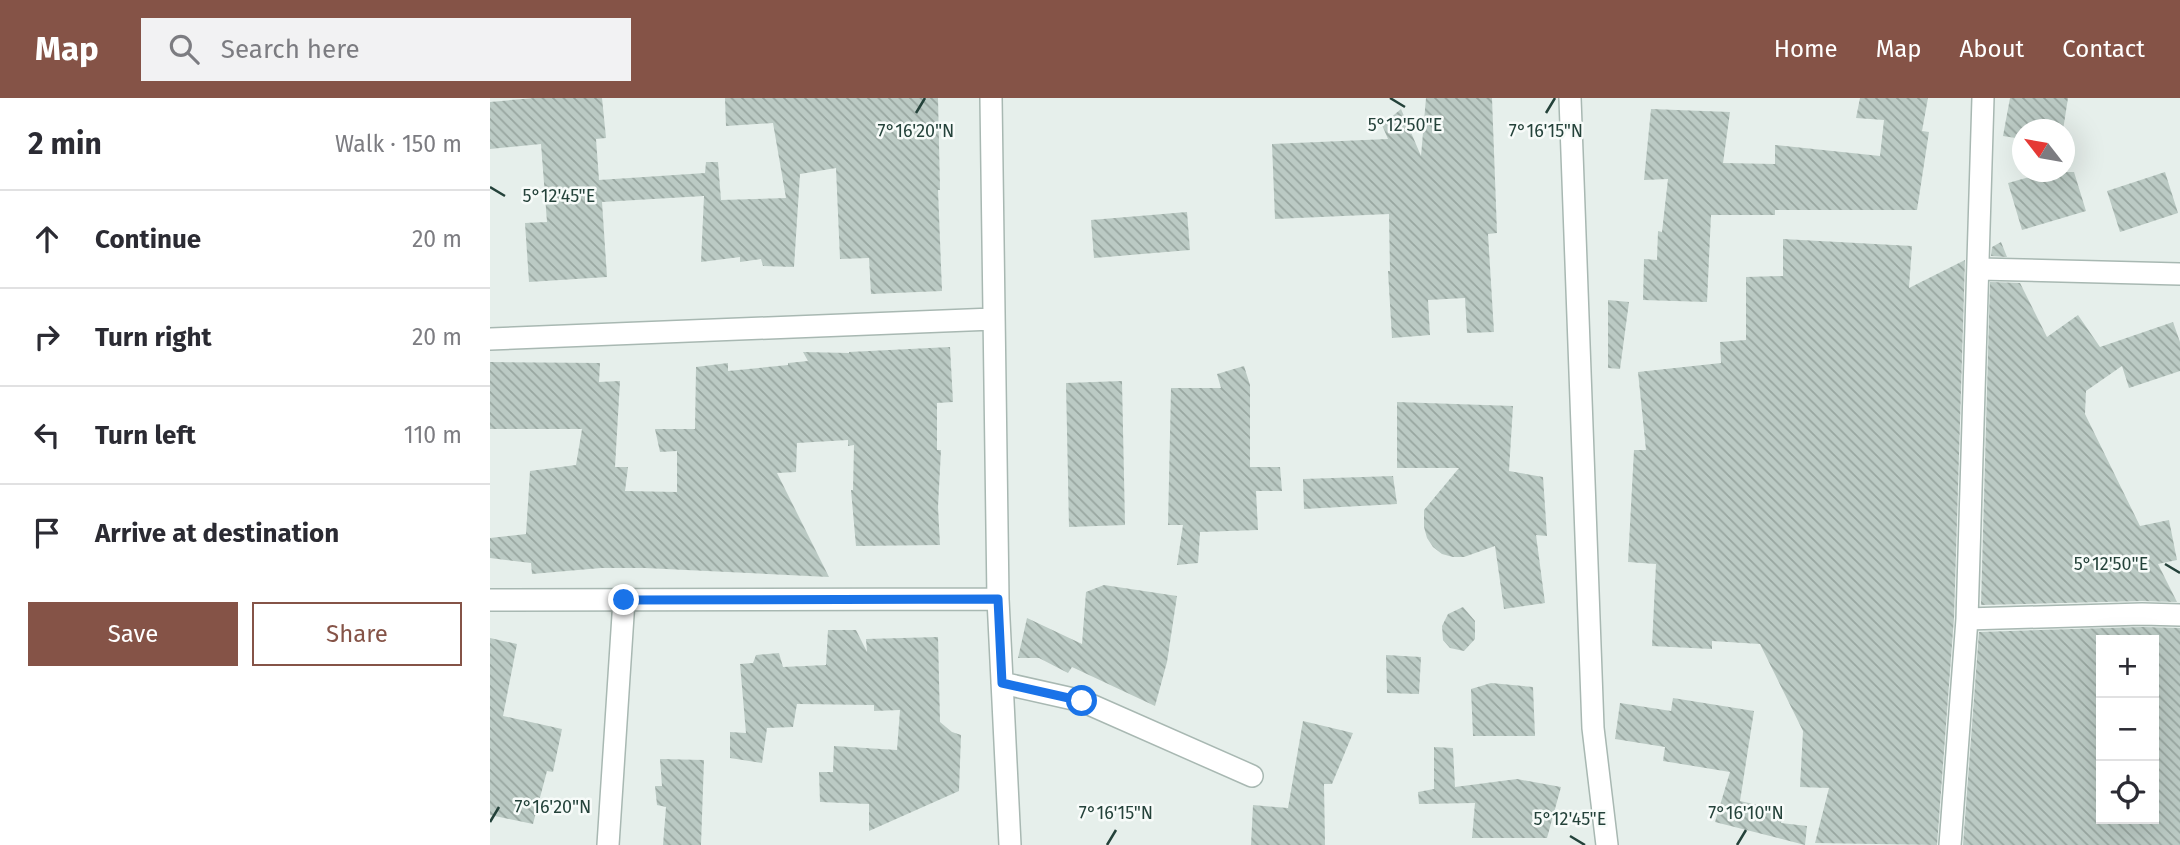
<!DOCTYPE html>
<html lang="en">
<head>
<meta charset="utf-8">
<style>
	:root { --surface:#fff; --page:#f2f2f3; --text:#2b2b33; --muted:#7c7c81; --line:#e1e1e2; --accent:#855347 }
	body { margin:0; font-family:"Fira Sans",sans-serif; background:var(--page); color:var(--text) }
	.controls { position:absolute; right:21px; bottom:21px; display:grid; overflow:hidden; border-radius:0px; box-shadow:0 7px 28px #0002 }
	.controls button { width:63px; height:63px; display:grid; place-items:center; padding:0; border:0; border-bottom:2px solid var(--line); background:var(--surface); color:var(--text); font:35px sans-serif }
	.compass { position:absolute; left:1522px; top:21px; width:63px; height:63px; border-radius:50%; background:var(--surface); box-shadow:0 7px 28px #0002; rotate:301deg }
	.stop { position:absolute; width:21px; height:21px; margin:-16px; border:5px solid #1a73e8; border-radius:50%; background:#fff }
	.stop.end { background:#1a73e8; border-color:#fff; box-shadow:0 2px 7px #0008 }
	.list { margin:0; padding:0; list-style:none }
	h2 { display:flex; justify-content:space-between; align-items:center; height:91px; margin:0; padding:0 28px; font-size:30px }
	h2 small { font-size:23px; font-weight:400; color:var(--muted) }
	.list li { display:grid; grid-template-columns:46px 1fr auto; gap:21px; align-items:center; box-sizing:border-box; height:98px; padding:0 28px; border-top:2px solid var(--line) }
	.list b { display:block; font-size:26px; white-space:nowrap }
	.list em { font-size:23px; font-style:normal; color:var(--muted) }
	.actions { display:flex; gap:14px; padding:21px 28px }
	.actions a { flex:1; padding:16px 0; border:2px solid var(--accent); border-radius:0px; text-align:center; font-size:24px; color:var(--accent) }
	.actions .main { background:var(--accent); color:#fff }
	.icon { flex:none; width:38px; height:38px; fill:none; stroke:currentColor; stroke-width:2; stroke-linecap:round; stroke-linejoin:round }
	.map { position:relative; flex:none; width:1690px; height:747px; overflow:hidden }
	header { display:flex; align-items:center; gap:42px; box-sizing:border-box; height:98px; padding:0 35px; background:var(--accent); color:#fff }
	header strong { font-size:33px }
	nav { display:flex; gap:38px; margin-inline-start:auto; font-size:24px }
	.search { width:490px; height:63px; background:var(--page); display:flex; align-items:center; gap:18px; box-sizing:border-box; padding:0 24px; border-radius:0px; color:var(--muted); font-size:26px }
	main { display:flex }
	aside { flex:1; background:var(--surface) }
	.map>svg:first-child { display:block }
	.building { fill:url(#building-back-hatch); fill-rule:evenodd }
	.lines { fill:none; stroke-linecap:round; stroke-linejoin:round }
	.minor-casing { stroke:#a8b8b2; stroke-width:24 }
	.minor { stroke:#fff; stroke-width:21 }
	.route { stroke:#1a73e8; stroke-width:9 }
	.ticks { fill:none; stroke:#24423a; stroke-width:2.5 }
	.ticks-label { font-size:18px; text-anchor:middle; fill:#24423a; stroke:#f7fbf9; stroke-width:5; stroke-linejoin:round; paint-order:stroke }
</style>
</head>
<body>
<header>
<strong>Map</strong>
<div class="search"><svg class="icon" aria-label="search" viewBox="0 0 24 24"><circle cx="10" cy="10" r="6"/><path d="M15 15l6 6"/></svg>Search here</div>
<nav><a>Home</a><a>Map</a><a>About</a><a>Contact</a></nav>
</header>
<main>
<aside>
<h2>2 min<small>Walk · 150 m</small></h2>
<ul class="list">
<li><svg class="icon" aria-label="ahead" viewBox="0 0 24 24"><path d="M12 20V5M6 11l6-6 6 6"/></svg><div><b>Continue</b></div><em>20 m</em></li>
<li><svg class="icon" aria-label="right" viewBox="0 0 24 24"><path d="M7 20v-9h11M14 6l5 5-5 5"/></svg><div><b>Turn right</b></div><em>20 m</em></li>
<li><svg class="icon" aria-label="left" viewBox="0 0 24 24"><path d="M17 20v-9H6M10 6l-5 5 5 5"/></svg><div><b>Turn left</b></div><em>110 m</em></li>
<li><svg class="icon" aria-label="arrive" viewBox="0 0 24 24"><path d="M6 21V4h12l-3 4 3 4H6"/></svg><div><b>Arrive at destination</b></div></li>
</ul>
<div class="actions"><a class="main">Save</a><a>Share</a></div>
</aside>
<div class="map">
<svg width="1690" height="747" viewBox="0 0 1690 747">
	<defs>
		<pattern id="building-back-hatch" width="6" height="6" patternUnits="userSpaceOnUse" patternTransform="scale(1.75)"><rect width="6" height="6" fill="#bbcac4"/><path d="M-1 5l2 2M0 0l6 6M5-1l2 2" fill="none" stroke="#98a6a0"/></pattern>
	</defs>
	<rect width="100%" height="100%" fill="#e6efeb"/>
	<!-- building -->
	<path class="building" d="M44,0H112L116,40L106,41L109,82L215,75L216,64H228L231,102L296,100L283,25L236,28L235,0H448L450,92H448L452,193L381,196L379,160L350,161L346,70L310,76L304,169L273,168L271,161L250,164V159L211,164L214,98L112,104L117,179L39,184L35,125L57,124L51,46L0,51V4Z
		M936,0H1002L1007,135L998,136L1004,234L977,235L975,200L938,202L940,237L902,240L898,173H900L899,116L785,121L782,46L898,41L892,27L911,11L931,58Z
		M1370,0H1438L1432,33L1439,34L1427,112H1285V117H1221L1217,204L1153,202L1154,161L1167,162L1168,133L1172,134L1178,81L1154,82L1161,11L1240,14L1233,65L1285,66V47L1390,58L1394,22L1366,20Z
		M1520,0H1578L1573,32H1532V41L1513,38Z
		M1557,74H1584L1596,113L1532,132L1518,85Z
		M1675,74L1688,115L1630,134L1617,93Z
		M697,114L700,152L604,160L601,122Z
		M1293,141L1422,148L1419,190L1475,162L1464,520L1447,747L1325,745L1339,690L1310,689L1313,633L1270,546L1222,543V551L1162,548L1166,466L1138,464L1144,352H1156L1148,274L1231,265L1230,244L1256,242V179L1293,178Z
		M1511,144L1517,159L1501,158L1502,149Z
		M1500,184L1530,185L1557,239L1588,217L1610,249L1683,224L1690,244V273L1639,290L1632,268L1596,293L1595,316L1650,428L1679,422L1687,462L1668,466L1687,504L1652,503L1491,507Z
		M1118,202L1139,204L1130,271L1118,270Z
		M460,249L463,304L447,305V352H451L448,409L450,447L366,448L361,392H363L364,347L358,348V342L307,345L306,374L287,375L339,479L155,470H111L42,476L41,465L0,460V440L36,436L40,373L86,367L92,331H0V264L110,265L109,284L130,283L125,369H138L135,393L187,394V353L170,354L165,331H205L206,269L238,265V273L298,267V265L318,263L313,254L359,255V254Z
		M754,268L760,287V369H790L792,393H766L768,432L710,434L708,465L687,467L693,427H678L681,290H731L727,276Z
		M632,283L635,427L579,429L576,285Z
		M907,304L1023,308L1019,373L1053,379L1057,438L1046,437L1055,505L1014,511L1005,448L974,459H963L952,456L943,449L937,440L934,429V412L969,370H907Z
		M903,378L907,406L814,411L813,381Z
		M614,487L687,498L677,564L665,608L582,569L578,575L549,560H528L537,520L592,546L596,494Z
		M973,509L985,523V541L974,553L960,550L953,542L952,528L958,516Z
		M1652,529L1690,530V747H1473L1489,534ZM1611,542H1664V721H1611Z
		M338,532H366L377,554L376,541L448,539L450,624L462,634L471,637L469,693L379,733V706L330,704L329,674H343L344,648L407,652L410,612L384,613V607L307,606L303,629L277,630L272,665L240,660V634L256,635L250,566L263,565L266,557L289,555L293,569L336,567Z
		M0,540L27,546L13,618L72,631L63,674L57,673L43,726L0,717Z
		M896,557L931,559L929,596L897,595Z
		M1001,585L1043,589L1045,638H983L981,591Z
		M1183,600L1264,613L1250,703L1294,713L1291,725L1317,728L1315,747L1225,724L1240,674L1173,663L1175,649L1125,641L1130,605L1181,613Z
		M813,623L863,635L842,686H834L835,747H761L763,707L798,710Z
		M944,649L963,650L965,689L1027,681L1071,689L1057,740H982L985,705L929,706L928,694L944,691Z
		M170,661L214,662L211,747H173L176,709L167,707L165,688H172Z"/>
	<g class="lines">
		<defs>
			<path id="minor" d="M501,0L508,501L520,747
				M1080,0L1103,630L1117,747
				M1489,171L1690,176
				M0,241L503,221
				M0,502L508,501
				M1477,521L1652,516L1690,517
				M512,585L592,603L762,678
				M118,747L134,502
				M1460,747L1477,521L1493,0"/>
		</defs>
		<!-- minor casing -->
		<use href="#minor" class="minor-casing"/>
		<!-- minor -->
		<use href="#minor" class="minor"/>
	</g>
	<g class="lines">
		<!-- route -->
		<path class="route" d="M134,502L508,501L512,585L592,603"/>
	</g>
	<!-- ticks -->
	<path class="ticks" d="M900,0L915,9M426,15L435,0M1056,15L1065,0M0,89L15,98M1675,466L1690,475M0,724L9,709M1080,738L1095,747M617,747L626,732M1247,747L1256,732"/>
	<g class="ticks-label">
		<text x="915" y="33">5°12'50"E</text>
		<text x="426" y="39">7°16'20"N</text>
		<text x="1056" y="39">7°16'15"N</text>
		<text x="69" y="104">5°12'45"E</text>
		<text x="1621" y="472">5°12'50"E</text>
		<text x="63" y="715">7°16'20"N</text>
		<text x="626" y="721">7°16'15"N</text>
		<text x="1256" y="721">7°16'10"N</text>
		<text x="1080" y="727">5°12'45"E</text>
	</g>
</svg>
<div class="controls">
<button>+</button>
<button>−</button>
<button><svg class="icon" aria-label="locate" viewBox="0 0 24 24"><circle cx="12" cy="12" r="6"/><path d="M12 2v4M12 18v4M2 12h4M18 12h4"/></svg></button>
</div>
<svg class="compass" viewBox="-18 -18 36 36"><path d="M0-13l5 13h-10z" fill="#e53935"/><path d="M0 13l5-13h-10z" fill="#7c7c81"/></svg>
<div class="stop" style="left:592px;top:603px"></div>
<div class="stop end" style="left:134px;top:502px"></div>
</div>
</main>
</body>
</html>
